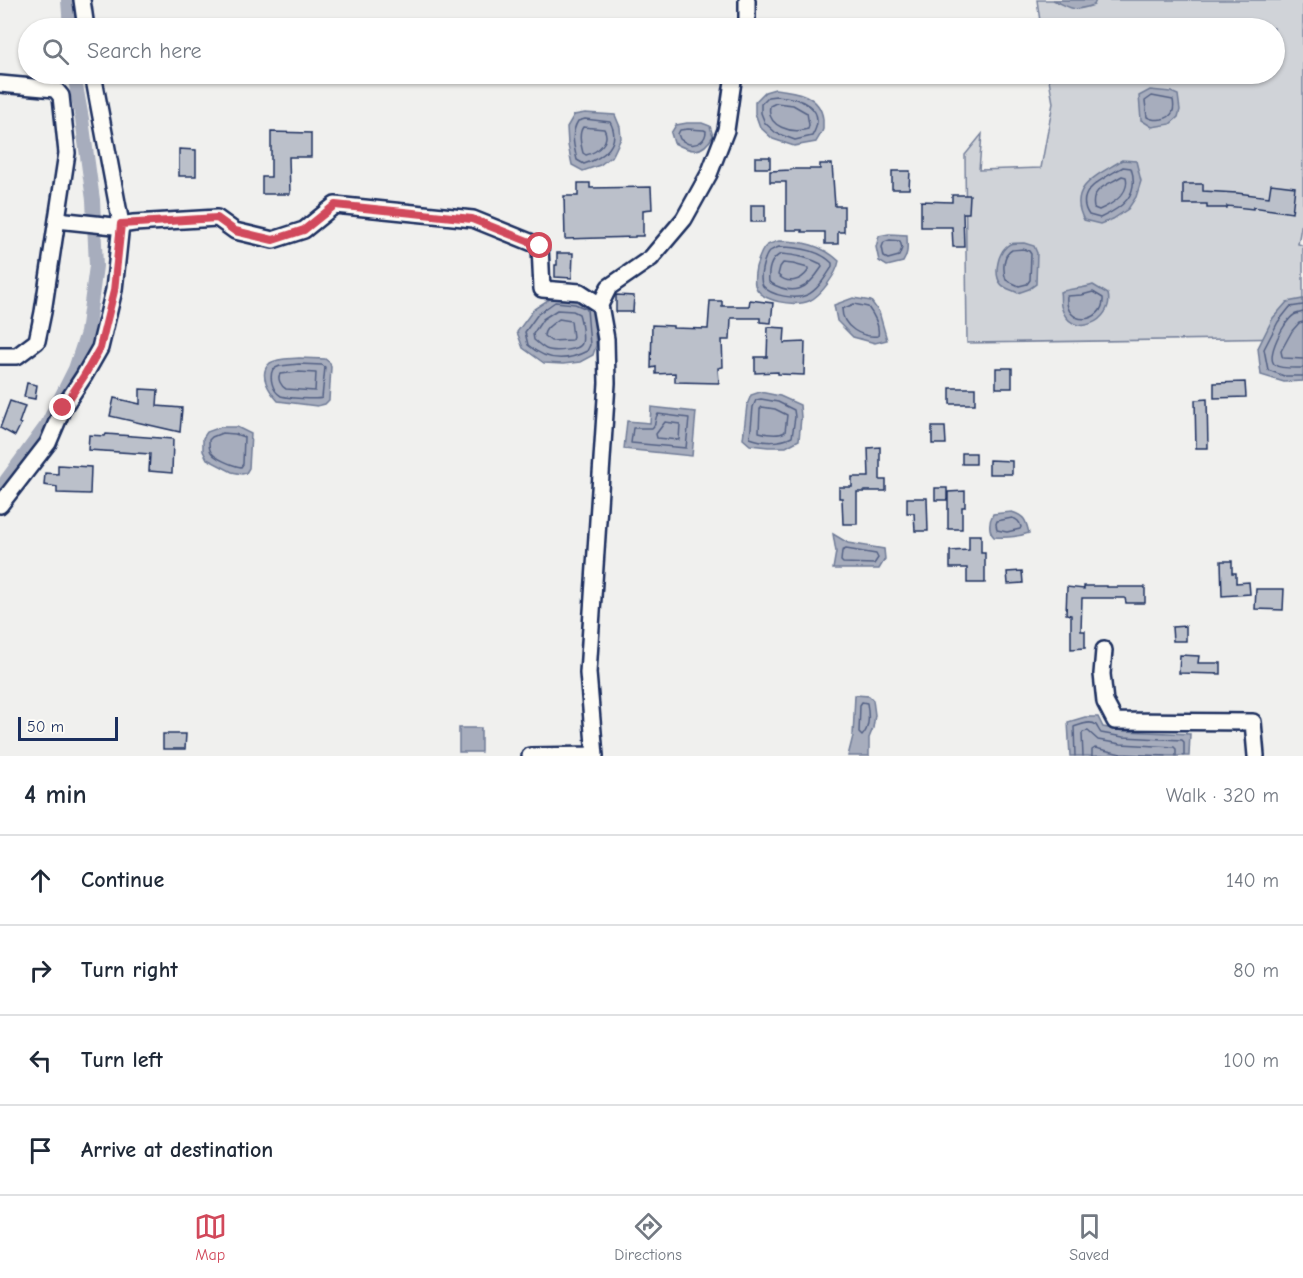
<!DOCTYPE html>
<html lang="en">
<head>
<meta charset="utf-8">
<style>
	:root { --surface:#fff; --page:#f2f2f3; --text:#1f2937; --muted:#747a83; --line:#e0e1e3; --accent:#d1495b }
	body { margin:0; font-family:"Comic Neue",sans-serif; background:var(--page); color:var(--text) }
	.scale { position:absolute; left:18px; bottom:15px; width:100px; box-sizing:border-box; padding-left:6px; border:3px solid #1b2f5e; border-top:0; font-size:16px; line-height:21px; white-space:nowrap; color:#1b2f5e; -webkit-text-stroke:4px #fdfcf7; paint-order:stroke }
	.stop { position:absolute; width:18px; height:18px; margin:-14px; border:4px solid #d1495b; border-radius:50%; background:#fff }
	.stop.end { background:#d1495b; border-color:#fff; box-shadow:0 2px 6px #0008 }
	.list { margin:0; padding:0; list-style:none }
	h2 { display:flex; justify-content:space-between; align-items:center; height:78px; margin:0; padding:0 24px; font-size:26px }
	h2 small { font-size:20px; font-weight:400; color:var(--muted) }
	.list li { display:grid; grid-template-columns:39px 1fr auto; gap:18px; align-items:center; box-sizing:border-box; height:90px; padding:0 24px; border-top:2px solid var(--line) }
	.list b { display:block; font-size:22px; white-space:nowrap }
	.list em { font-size:20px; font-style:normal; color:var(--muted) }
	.icon { flex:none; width:33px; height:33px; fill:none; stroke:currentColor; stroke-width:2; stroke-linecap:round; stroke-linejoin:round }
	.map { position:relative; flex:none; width:1303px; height:756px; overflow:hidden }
	.search { position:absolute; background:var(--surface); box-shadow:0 2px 4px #0004; left:18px; right:18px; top:18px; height:66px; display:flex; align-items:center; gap:15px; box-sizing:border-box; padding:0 21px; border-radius:33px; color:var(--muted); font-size:22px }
	.sheet { height:438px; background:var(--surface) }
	nav { display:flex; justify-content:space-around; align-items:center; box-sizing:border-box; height:84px; border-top:2px solid var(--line); background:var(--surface); font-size:16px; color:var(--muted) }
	nav a { display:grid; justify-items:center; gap:3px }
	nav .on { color:var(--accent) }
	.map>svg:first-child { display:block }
	.green { fill:#d0d3d8; stroke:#76819b; stroke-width:1.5 }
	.water { fill:#a7adbd; stroke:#6f7b97; stroke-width:1.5 }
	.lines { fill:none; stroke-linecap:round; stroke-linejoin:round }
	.shore { stroke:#536184; stroke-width:1.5 }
	.canal { stroke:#a7adbd; stroke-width:14 }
	.building { fill:#bbc0ca; stroke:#1b2f5e; stroke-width:1.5 }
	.minor-casing { stroke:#1b2f5e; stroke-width:20 }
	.minor { stroke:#fdfcf7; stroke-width:15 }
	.route { stroke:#d1495b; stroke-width:8 }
</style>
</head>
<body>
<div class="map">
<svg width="1303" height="756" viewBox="0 0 1303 756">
	<rect width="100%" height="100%" fill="#f0f0ee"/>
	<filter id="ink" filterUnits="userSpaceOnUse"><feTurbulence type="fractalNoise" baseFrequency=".0167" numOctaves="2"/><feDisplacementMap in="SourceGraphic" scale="12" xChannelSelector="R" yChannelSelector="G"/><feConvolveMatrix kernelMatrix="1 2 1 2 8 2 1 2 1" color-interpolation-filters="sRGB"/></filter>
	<g filter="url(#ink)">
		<!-- green -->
		<path class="green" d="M1037,0H1303V216L1298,244L1303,245V338L967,343L965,155L982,134L979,170L1041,168L1053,103L1048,74H1274V28H1041Z"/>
		<!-- water -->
		<path class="water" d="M1053,0H1096L1094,5C1071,12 1074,9 1053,0Z
			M775,89C796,91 820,95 823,119C823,122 823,127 823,129C822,133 818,138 816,142L794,146L773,139L760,127L755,113V102L765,92Z
			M1150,90L1171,92L1178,95L1180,110L1178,117L1170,124L1152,127L1141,120L1139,96Z
			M585,113L615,115L620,127L621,138L613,155L600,165L583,171L572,165L568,145L567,127L574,115Z
			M687,123H702L710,126L713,136C702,155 691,152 674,143L671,133L676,125Z
			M1122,160L1136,161L1141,181L1136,197L1128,209L1113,219L1100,224L1084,220C1066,186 1099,175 1122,160Z
			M889,234L907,235C907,245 909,253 903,262L887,266L879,261L876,247L879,236Z
			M779,241C802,241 822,245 839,261C837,273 821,296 809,301C795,307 760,302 755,285C754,280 755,272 756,267C758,261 761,250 766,246C769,244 775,242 779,241Z
			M1024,243L1034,246L1037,253L1036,284L1029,289L1018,293C1013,290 1005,289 1001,284C993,274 998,250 1010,244C1013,243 1020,243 1024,243Z
			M1093,285L1108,294C1115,320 1071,343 1061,306C1060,302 1061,296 1060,292C1071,288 1082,289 1093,285Z
			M554,296L576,298L593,305L596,346L593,355L580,362L563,364L544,363L523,348L517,332L534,309Z
			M853,298L871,301L879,312L887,340L875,343L853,337L837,321L834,305Z
			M1303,299V381L1284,382L1261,375L1258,348L1273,318L1287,302Z
			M299,358L325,359L330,363L331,367L329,400L325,404L317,406L278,401C270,392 257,374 270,363C278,358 290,359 299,358Z
			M760,392L780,396L800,405L801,417L799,440L786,447H768L750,445L743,439L747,405L751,395Z
			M651,407L696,412L692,456L624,449L627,421L650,423Z
			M221,427H237L251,434L249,468L246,473L242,474L232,472L207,459L203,451V438L207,432Z
			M1012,512C1025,516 1026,521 1029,533C1018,537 1007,538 994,537C988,531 989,521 993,514Z
			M833,534L848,543L884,549L885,559L879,569H833L836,552Z
			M855,695L869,696L873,700L875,715L873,728L869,738V756H848L853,736Z
			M1085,717H1098L1103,727L1124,731L1190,734L1189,756H1070L1068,722Z
			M459,728H481V752H459Z"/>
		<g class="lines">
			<!-- shore -->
			<path class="shore" d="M776,96C799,97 829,107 812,136L795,140L776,133L765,123L761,113V104L768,97Z
				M1152,96L1173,100C1175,110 1173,117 1162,119C1155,120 1153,120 1147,117L1145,101Z
				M776,103L793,105L807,113L809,125L808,129C792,134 766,127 770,106Z
				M585,119L610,122C622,144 603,158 584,164L577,160C574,146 570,134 578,121Z
				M583,127L604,129C611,141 598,152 586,155L583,153C581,145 578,134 583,127Z
				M688,129L704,130L706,131C706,140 698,146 689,144C688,144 681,140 680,139L678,134L680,130Z
				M1123,167L1131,168C1140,195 1122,208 1100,218L1089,215C1072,190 1107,177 1123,167Z
				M1122,176L1126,177C1130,193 1113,204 1099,210L1094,208C1090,188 1108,185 1122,176Z
				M890,240L900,241L902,248L899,256L888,259L884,257L882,247L884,242Z
				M779,247C797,247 819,250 832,263V267C826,276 818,290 807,295C796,300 771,296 763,286C758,279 764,256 770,251C773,249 776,248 779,247Z
				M1023,249L1029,251L1031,254L1030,280L1027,284L1019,286L1006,280C1003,272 1002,255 1012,250C1013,250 1021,249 1023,249Z
				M781,254C796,255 808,257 821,264L822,267C807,290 794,297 769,282C768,271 770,259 781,254Z
				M783,263L793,264L808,268V271C801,281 788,285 778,275L780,267Z
				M1093,292L1103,298C1105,323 1064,329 1067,296L1082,295Z
				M555,302L575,304L587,309L590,345L587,351C566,362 546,361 528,345L525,332L538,314Z
				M854,304L868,307C874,315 880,326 878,336C862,338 842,327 842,309Z
				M1303,305L1290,307L1278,322L1264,349L1268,370L1284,376H1303
				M557,310L573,311L579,314C581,320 584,338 582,343C580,351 553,352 546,349C542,347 538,343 534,340L533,334L543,319Z
				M1303,312C1301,313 1295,314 1294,315C1285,320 1265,356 1275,365C1280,369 1296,368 1303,368
				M559,319L571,321L573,337L572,340L551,341L544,336C544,328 553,324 559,319Z
				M1303,322L1299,323L1292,331L1281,351L1282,356L1284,358L1303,359
				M299,364L322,365L325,367L322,398C316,400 287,398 281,396C272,391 269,377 273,369L280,366Z
				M299,372L316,373L315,391L286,389C281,386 277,379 280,374Z
				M761,399L778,402L794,410L795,417L792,437C780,443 763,443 750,438L753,407L756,400Z
				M762,407L775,409L787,415L785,432C778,436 767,434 759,432L760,409Z
				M658,414L689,418L686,448L631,443L633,428H652C657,424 654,418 658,414Z
				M665,422L680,424L679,440L657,438L656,434Z
				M222,433L235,434L244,437L243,464L241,467C234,466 212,458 210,450C209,447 209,442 209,440L212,437Z
				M1012,518C1017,519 1020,522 1021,527L1020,529L1007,532L997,530L996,524L997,521Z
				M846,549L876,554L878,558L874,564L843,563L841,561L842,551Z
				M862,702L867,703C869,715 870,728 862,736L859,733L860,705Z
				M1075,756L1074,727C1080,725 1091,720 1096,725C1098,728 1099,731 1101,733L1123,737L1182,740L1184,742V756
				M1083,756L1082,734L1083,732L1088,731L1098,740L1121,744L1174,747L1176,749V756
				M1092,756V750L1095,748L1121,754L1166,756"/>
			<!-- canal -->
			<path class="canal" d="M68,0L70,28
				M0,489L47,425L75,369L87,333L96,266L93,200L82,119L74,74"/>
		</g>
		<!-- building -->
		<path class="building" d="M271,132L311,133V157H289L290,194H262V177H271Z
			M179,149L196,150V176H179Z
			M755,157H770V168H755Z
			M820,164H832L835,206H844V232H838V244H825V232H802V230H786V182H770V171L791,170V169H820Z
			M892,171H910L909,189H892Z
			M578,183H590V188L651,187L652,209L643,210V236H635V237L565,239L564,196H578Z
			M1183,184H1203V191L1237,193L1269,197L1271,184L1295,187L1292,213L1253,207V209L1227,206V208H1207V204H1183Z
			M952,195H970L969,213H963L964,247H953L952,227H921V201L952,202Z
			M751,205H765V222H751Z
			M557,253H573L572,278L555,277V265H557Z
			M616,295L634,296L633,312H616Z
			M750,300L773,303L771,323L760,322V318H731L730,340H722L723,367L718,368L719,383L675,382V373L656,374V367L651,368L652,325L673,326V328L708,329L710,301H722V306H749Z
			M768,327L785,328L784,343L805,342L804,375L778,374V372L755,373V357H767Z
			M996,368H1012V388H996Z
			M1245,382L1246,397L1214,398V383Z
			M27,383L37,385L35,399L24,397Z
			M950,388H975V404H950Z
			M140,389L158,390L157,406L182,408L180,432L110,416L114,398L140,404Z
			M1207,399L1208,448H1196L1195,400Z
			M10,401L25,406L19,423L21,424L15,436L0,428Z
			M932,427H945L946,444H932Z
			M106,434L173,439L172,473L149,471L150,454L88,450L89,435L105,436Z
			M880,447V480H886V491H864V492H857V524H843L842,498H839V487H852V477H869L868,448Z
			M962,453H976V464H962Z
			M989,460L1012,461V474H989Z
			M58,465L91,467L90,494L57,493V487L44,485L45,473L58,474Z
			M935,488H947V500H935Z
			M965,491V507H962V529H948V492Z
			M907,498H927L928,531H915L914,513H907Z
			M969,535H981V553H985V583H967V568H950V551L969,550Z
			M1221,561H1232V573H1236V583L1249,582L1250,594L1222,596Z
			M1022,571L1023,583L1008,584L1007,572Z
			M1084,586H1107V587H1145V603H1126L1125,598H1082L1081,631H1085V648L1071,649V615L1066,614L1067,587L1084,589Z
			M1256,589H1284L1283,610L1255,609Z
			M1186,626V641H1173L1172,627Z
			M1180,655L1199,656L1198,663H1221V674L1179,673Z
			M163,734H186L185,749H163Z"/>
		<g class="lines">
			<defs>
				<path id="minor" d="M82,0L86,28
					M747,28V0
					M0,84L55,89L61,96L67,153L43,312L37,341L17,356H0
					M57,220L114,226L134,223L217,218L235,231L273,240L304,230L335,205L473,219L540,246L542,289L580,292L600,305
					M0,505L48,443L63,408L84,376L100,348L114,290L121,224L93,74
					M1104,650L1102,674L1105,702L1115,721L1253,722L1256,756
					M530,756L595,755
					M595,756L588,673L607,383L606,339L600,305L609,287L651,258L684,219L709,174L726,130L734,74"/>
			</defs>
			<!-- minor casing -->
			<use href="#minor" class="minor-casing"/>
			<!-- minor -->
			<use href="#minor" class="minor"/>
		</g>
	</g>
	<g class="lines" filter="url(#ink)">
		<!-- route -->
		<path class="route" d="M63,408L84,376L100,348L114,291L121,224L217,218L235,231L273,240L304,230L335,205L472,219L540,246"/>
	</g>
</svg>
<div class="scale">50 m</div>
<div class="stop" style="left:540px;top:246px"></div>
<div class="stop end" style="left:63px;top:408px"></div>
<div class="search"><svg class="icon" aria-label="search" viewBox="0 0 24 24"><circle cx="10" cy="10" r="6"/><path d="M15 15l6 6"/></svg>Search here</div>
</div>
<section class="sheet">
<h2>4 min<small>Walk · 320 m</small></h2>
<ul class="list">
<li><svg class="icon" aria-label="ahead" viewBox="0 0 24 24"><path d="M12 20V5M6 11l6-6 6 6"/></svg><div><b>Continue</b></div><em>140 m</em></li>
<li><svg class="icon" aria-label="right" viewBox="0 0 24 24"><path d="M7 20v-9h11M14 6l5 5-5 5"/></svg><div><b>Turn right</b></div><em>80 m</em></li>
<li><svg class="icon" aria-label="left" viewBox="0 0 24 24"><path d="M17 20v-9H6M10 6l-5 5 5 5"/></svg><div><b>Turn left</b></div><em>100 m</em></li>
<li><svg class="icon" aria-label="arrive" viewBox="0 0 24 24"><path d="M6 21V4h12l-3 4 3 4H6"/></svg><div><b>Arrive at destination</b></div></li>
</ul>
</section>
<nav>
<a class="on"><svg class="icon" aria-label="map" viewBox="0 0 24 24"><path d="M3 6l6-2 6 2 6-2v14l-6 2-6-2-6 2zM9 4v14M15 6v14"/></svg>Map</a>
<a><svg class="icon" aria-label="directions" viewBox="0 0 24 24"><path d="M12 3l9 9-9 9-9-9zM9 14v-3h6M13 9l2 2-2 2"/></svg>Directions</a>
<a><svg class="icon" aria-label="saved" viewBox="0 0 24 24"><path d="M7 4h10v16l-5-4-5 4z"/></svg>Saved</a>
</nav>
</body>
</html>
